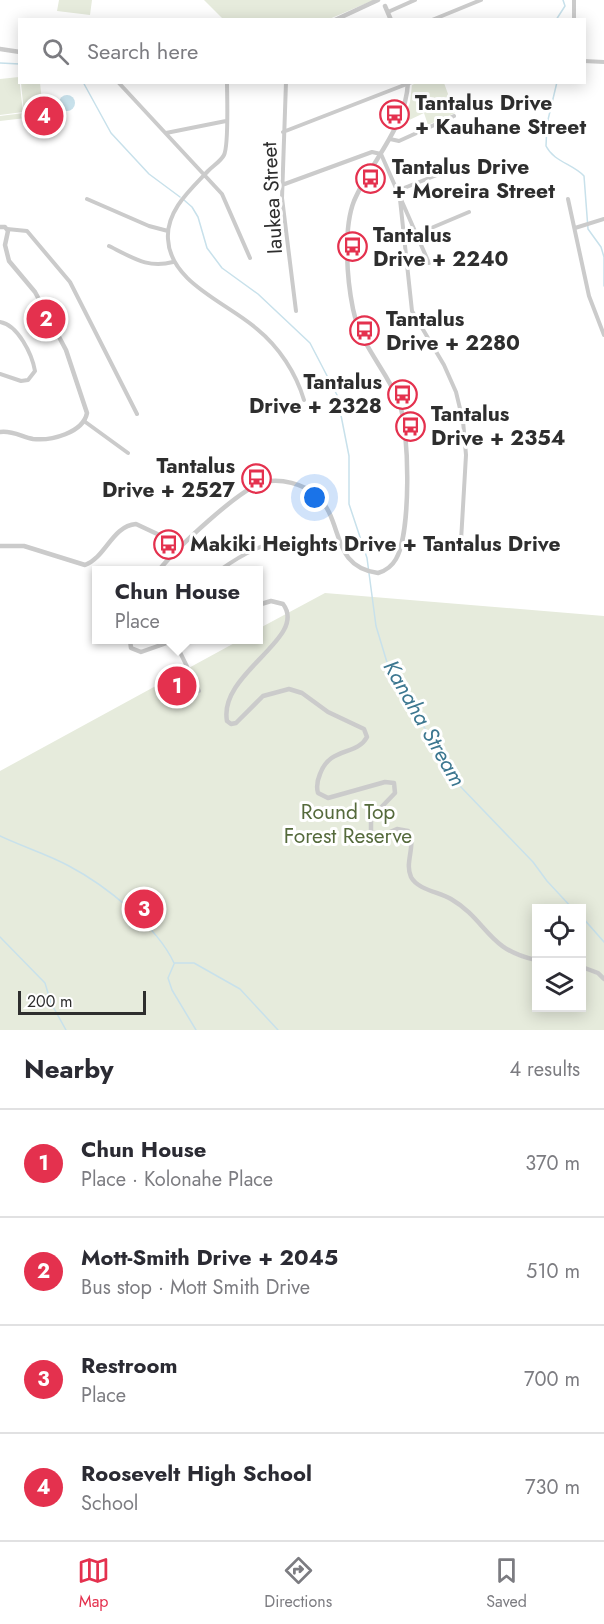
<!DOCTYPE html>
<html lang="en">
<head>
<meta charset="utf-8">
<style>
	:root { --surface:#fff; --page:#f7f7f7; --text:#2b2b33; --muted:#7c7c81; --line:#e1e1e2; --accent:#e4314e }
	body { margin:0; font-family:Jost,sans-serif; background:var(--page); color:var(--text) }
	.controls { position:absolute; right:18px; bottom:18px; display:grid; overflow:hidden; border-radius:0px; box-shadow:0 3px 15px #0003 }
	.controls button { width:54px; height:54px; display:grid; place-items:center; padding:0; border:0; border-bottom:2px solid var(--line); background:var(--surface); color:var(--text); font:30px sans-serif }
	.scale { position:absolute; left:18px; bottom:15px; width:128px; box-sizing:border-box; padding-left:6px; border:3px solid #2e2e2e; border-top:0; font-size:16px; line-height:21px; white-space:nowrap; color:#2e2e2e; -webkit-text-stroke:4px #fff; paint-order:stroke }
	.you { position:absolute; left:315px; top:498px; width:21px; height:21px; margin:-15px; border:4px solid #fff; border-radius:50%; background:#1a73e8; box-shadow:0 0 0 9px #1a73e833 }
	.badge { display:grid; place-items:center; width:39px; height:39px; border-radius:50%; background:var(--accent); color:#fff; font-size:20px; font-weight:700 }
	.pin { position:absolute; translate:-50% -50%; border:3px solid #fff; box-shadow:0 2px 6px #0006 }
	.popup { position:absolute; left:92px; top:566px; width:171px; height:78px; box-sizing:border-box; display:grid; place-content:center; border-radius:0px; background:var(--surface); filter:drop-shadow(0 2px 4px #0005); font-size:20px; white-space:nowrap; color:var(--muted) }
	.popup b { font-size:22px; color:var(--text) }
	.popup::after { content:''; position:absolute; left:50%; top:100%; margin-left:-12px; border:12px solid transparent; border-top-color:var(--surface) }
	.list { margin:0; padding:0; list-style:none }
	h2 { display:flex; justify-content:space-between; align-items:center; height:78px; margin:0; padding:0 24px; font-size:26px }
	h2 small { font-size:20px; font-weight:400; color:var(--muted) }
	.list li { display:grid; grid-template-columns:39px 1fr auto; gap:18px; align-items:center; box-sizing:border-box; height:108px; padding:0 24px; border-top:2px solid var(--line) }
	.list b { display:block; font-size:22px; white-space:nowrap }
	.list p { margin:0; font-size:20px; white-space:nowrap; color:var(--muted) }
	.list em { font-size:20px; font-style:normal; color:var(--muted) }
	.icon { flex:none; width:33px; height:33px; fill:none; stroke:currentColor; stroke-width:2; stroke-linecap:round; stroke-linejoin:round }
	.map { position:relative; flex:none; width:604px; height:1030px; overflow:hidden }
	.search { position:absolute; background:var(--surface); box-shadow:0 3px 15px #0003; left:18px; right:18px; top:18px; height:66px; display:flex; align-items:center; gap:15px; box-sizing:border-box; padding:0 21px; border-radius:0px; color:var(--muted); font-size:22px }
	.sheet { height:510px; background:var(--surface) }
	nav { display:flex; justify-content:space-around; align-items:center; box-sizing:border-box; height:84px; border-top:2px solid var(--line); background:var(--surface); font-size:16px; color:var(--muted) }
	nav a { display:grid; justify-items:center; gap:3px }
	nav .on { color:var(--accent) }
	.map>svg:first-child { display:block }
	.green { fill:#e6ebdc; fill-rule:evenodd }
	.water { fill:#c8e1eb }
	.lines { fill:none; stroke-linecap:round; stroke-linejoin:round }
	.stream { stroke:#c8e1eb; stroke-width:1.5 }
	.minor { stroke:#cbcbcb; stroke-width:4 }
	.tertiary { stroke:#cbcbcb; stroke-width:4.5 }
	.labels { text-anchor:middle; dominant-baseline:central; stroke-width:6; stroke-linejoin:round; paint-order:stroke }
	.poi-label { font-size:21px; font-weight:bold; fill:#2e2e2e; stroke:#fff; text-anchor:start }
	.street-label { font-size:21px; fill:#2e2e2e; stroke:#fff }
	.park-label { font-size:21px; fill:#556a3c; stroke:#fff }
	.water-label { font-size:22px; font-style:italic; fill:#3c7790; stroke:#fff }
</style>
</head>
<body>
<div class="map">
<svg width="604" height="1030" viewBox="0 0 604 1030">
	<rect width="100%" height="100%" fill="#fff"/>
	<!-- green -->
	<path class="green" d="M59,0H92L90,15L57,11Z
		M204,0H374L327,20L223,19Z
		M19,77L23,112L0,115V79Z
		M418,82L444,83L455,113L428,125L424,113L403,123L410,102L412,85Z
		M21,83H40L42,101L36,112H42L43,116L0,121V116L24,113Z
		M325,593L604,616V1030H0V771L240,640H258V629ZM536,909H582V1008H536Z"/>
	<!-- water -->
	<path class="water" d="M59 103a8 8 0 1 1 16 0a8 8 0 1 1-16 0Z"/>
	<g class="lines">
		<!-- stream -->
		<path class="stream" d="M556,20L565,6L563,0
			M0,63L20,64
			M83,82L111,133L149,174L180,197
			M557,82L547,124L546,146C554,162 573,164 584,176L588,229L601,247L604,257V286
			M184,200L192,207L198,217L207,248L222,268L258,294L310,343L337,395L349,456V504L367,558L376,626L389,669L459,785L533,862L547,881L573,909
			M0,836C23,847 47,854 69,866C105,885 157,926 174,963
			M582,917L604,942
			M0,937L45,983L51,1003L66,1030
			M175,963H194L240,989L278,1030
			M174,964L168,978L172,990L196,1030"/>
		<!-- minor -->
		<path class="minor" d="M388,12L415,0
			M432,20L481,0
			M574,20V0
			M584,61L604,62
			M118,82L222,194L250,258
			M227,82C227,96 229,145 224,155C221,161 213,166 208,171C190,190 166,211 168,239C170,283 228,303 257,329C279,347 296,373 304,400
			M286,82L282,198L296,311
			M283,132L412,82
			M166,133L226,121
			M390,139L399,141L454,116
			M447,171L399,190L412,311L444,365L456,392L463,421L466,455L461,541
			M282,185L372,152L381,154L429,263
			M87,199L149,226L168,231
			M568,199L589,296L604,335
			M575,228L604,219
			M7,229L27,231L70,282L137,414
			M417,234L469,212
			M109,246C132,257 147,269 173,262
			M0,322C18,325 32,354 35,371L28,380L21,381L0,374
			M84,421L128,453
			M220,570C244,553 273,536 305,542
			M174,640L199,691"/>
		<!-- tertiary -->
		<path class="tertiary" d="M385,6L391,20
			M335,20L378,0
			M0,49L20,52
			M0,227H5L8,231L5,245L9,261L35,292L66,350L87,413C83,433 51,441 33,439C22,437 12,430 0,432
			M0,546H24L85,565C106,557 112,526 136,524L170,540L180,548
			M159,570C176,549 239,489 264,482C281,478 303,484 316,495C345,520 329,566 378,573C385,571 392,566 396,559C411,533 410,432 399,402C386,369 361,347 353,309C347,280 343,229 354,201C371,161 406,128 408,82
			M258,605L271,601L283,604C309,638 218,673 227,721L231,724L236,723L263,696L289,689L302,693L328,712L364,729L367,737C357,756 330,746 320,774C317,781 316,786 318,793L328,798L385,782L394,783L395,793L371,818V834L376,838L397,829L408,831C417,845 404,862 411,877C418,890 439,892 451,899C487,920 487,950 536,960
			M130,640L131,648L141,652L175,640
			M582,967L598,973L604,979"/>
	</g>
	<!-- icons -->
	<defs>
		<symbol id="bus-ring" viewBox="-11 -11 22 22"><circle r="9.5" fill="#fff" stroke="#e4314e" stroke-width="1.5"/><path d="M-5-6H5V4H4V6H2V4H-2V6H-4V4H-5ZM-3.5-4V0h7V-4ZM-3.5 1.2v1.5H-2V1.2ZM2 1.2v1.5H3.5V1.2Z" fill="#e4314e"/></symbol>
	</defs>
	<g fill-rule="evenodd">
		<use href="#bus-ring" x="378" y="98" width="33" height="33"/>
		<use href="#bus-ring" x="354" y="162" width="33" height="33"/>
		<use href="#bus-ring" x="336" y="230" width="33" height="33"/>
		<use href="#bus-ring" x="348" y="314" width="33" height="33"/>
		<use href="#bus-ring" x="386" y="378" width="33" height="33"/>
		<use href="#bus-ring" x="394" y="410" width="33" height="33"/>
		<use href="#bus-ring" x="240" y="462" width="33" height="33"/>
		<use href="#bus-ring" x="152" y="528" width="33" height="33"/>
	</g>
	<g class="labels">
		<!-- poi labels -->
		<g class="poi-label">
			<text x="415" y="103">Tantalus Drive<tspan x="415" dy="24">+ Kauhane Street</tspan></text>
			<text x="392" y="167">Tantalus Drive<tspan x="392" dy="24">+ Moreira Street</tspan></text>
			<text x="373" y="235">Tantalus<tspan x="373" dy="24">Drive + 2240</tspan></text>
			<text x="386" y="319">Tantalus<tspan x="386" dy="24">Drive + 2280</tspan></text>
			<text x="382" y="382" text-anchor="end">Tantalus<tspan x="382" dy="24">Drive + 2328</tspan></text>
			<text x="431" y="414">Tantalus<tspan x="431" dy="24">Drive + 2354</tspan></text>
			<text x="235" y="466" text-anchor="end">Tantalus<tspan x="235" dy="24">Drive + 2527</tspan></text>
			<text x="190" y="544">Makiki Heights Drive + Tantalus Drive</text>
		</g>
		<!-- street labels -->
		<g class="street-label">
			<text transform="translate(272 198) rotate(-93)">Iaukea Street</text>
		</g>
		<!-- park labels -->
		<g class="park-label">
			<text x="348" y="812">Round Top<tspan x="348" dy="24">Forest Reserve</tspan></text>
		</g>
		<!-- water labels -->
		<g class="water-label">
			<text transform="translate(425 723) rotate(60)">Kanaha Stream</text>
		</g>
	</g>
</svg>
<div class="controls">
<button><svg class="icon" aria-label="locate" viewBox="0 0 24 24"><circle cx="12" cy="12" r="6"/><path d="M12 2v4M12 18v4M2 12h4M18 12h4"/></svg></button>
<button><svg class="icon" aria-label="layers" viewBox="0 0 24 24"><path d="M12 4l9 5-9 5-9-5zM3 14l9 5 9-5"/></svg></button>
</div>
<div class="scale">200 m</div>
<div class="you"></div>
<div class="pin badge" style="left:177px;top:686px">1</div>
<div class="popup"><b>Chun House</b>Place</div>
<div class="pin badge" style="left:46px;top:319px">2</div>
<div class="pin badge" style="left:144px;top:909px">3</div>
<div class="pin badge" style="left:44px;top:116px">4</div>
<div class="search"><svg class="icon" aria-label="search" viewBox="0 0 24 24"><circle cx="10" cy="10" r="6"/><path d="M15 15l6 6"/></svg>Search here</div>
</div>
<section class="sheet">
<h2>Nearby<small>4 results</small></h2>
<ul class="list">
<li><span class="badge">1</span><div><b>Chun House</b><p>Place · Kolonahe Place</p></div><em>370 m</em></li>
<li><span class="badge">2</span><div><b>Mott-Smith Drive + 2045</b><p>Bus stop · Mott Smith Drive</p></div><em>510 m</em></li>
<li><span class="badge">3</span><div><b>Restroom</b><p>Place</p></div><em>700 m</em></li>
<li><span class="badge">4</span><div><b>Roosevelt High School</b><p>School</p></div><em>730 m</em></li>
</ul>
</section>
<nav>
<a class="on"><svg class="icon" aria-label="map" viewBox="0 0 24 24"><path d="M3 6l6-2 6 2 6-2v14l-6 2-6-2-6 2zM9 4v14M15 6v14"/></svg>Map</a>
<a><svg class="icon" aria-label="directions" viewBox="0 0 24 24"><path d="M12 3l9 9-9 9-9-9zM9 14v-3h6M13 9l2 2-2 2"/></svg>Directions</a>
<a><svg class="icon" aria-label="saved" viewBox="0 0 24 24"><path d="M7 4h10v16l-5-4-5 4z"/></svg>Saved</a>
</nav>
</body>
</html>
